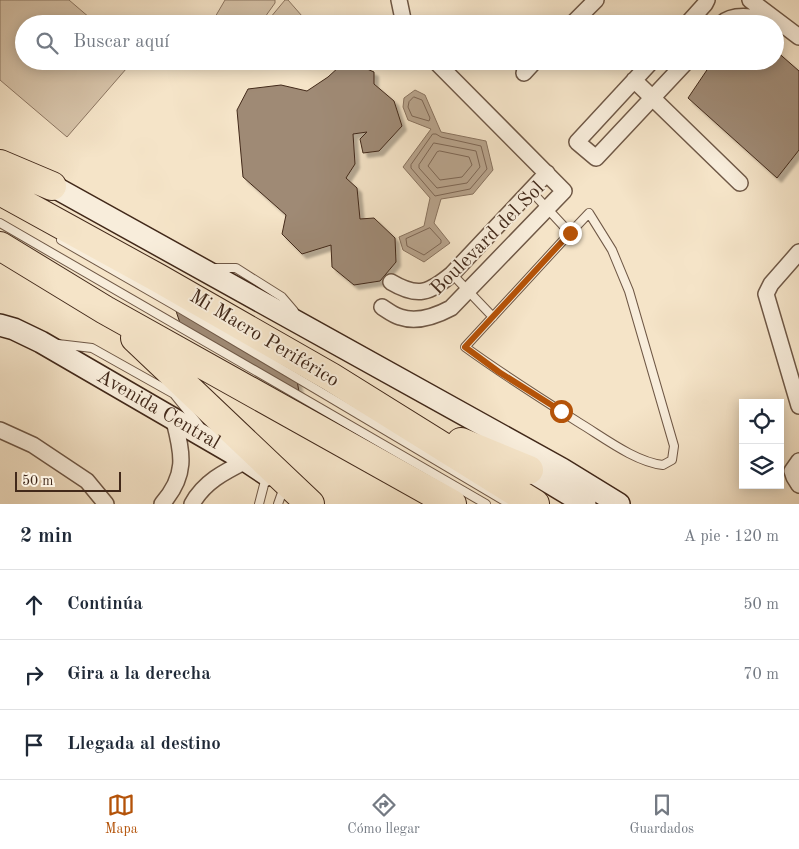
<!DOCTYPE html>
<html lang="es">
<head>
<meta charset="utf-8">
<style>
	:root { --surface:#fff; --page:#f6f6f7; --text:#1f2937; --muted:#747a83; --line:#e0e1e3; --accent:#b45309 }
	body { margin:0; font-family:"Old Standard TT",serif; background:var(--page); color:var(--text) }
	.controls { position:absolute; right:15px; bottom:15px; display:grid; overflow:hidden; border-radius:0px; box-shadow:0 2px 12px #0003 }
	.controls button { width:45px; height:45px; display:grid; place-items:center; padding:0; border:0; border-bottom:1px solid var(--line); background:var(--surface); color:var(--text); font:25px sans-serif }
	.scale { position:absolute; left:15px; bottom:12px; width:106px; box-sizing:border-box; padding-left:5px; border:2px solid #42291a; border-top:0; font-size:14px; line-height:18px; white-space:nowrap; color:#42291a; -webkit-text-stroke:4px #f8eddb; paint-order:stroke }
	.stop { position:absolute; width:15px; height:15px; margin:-11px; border:4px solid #b45309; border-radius:50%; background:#fff }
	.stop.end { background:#b45309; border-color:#fff; box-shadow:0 1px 5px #0008 }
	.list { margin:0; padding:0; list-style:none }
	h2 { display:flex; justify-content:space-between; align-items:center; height:65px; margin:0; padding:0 20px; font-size:21px }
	h2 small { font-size:16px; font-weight:400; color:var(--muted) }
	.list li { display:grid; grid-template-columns:32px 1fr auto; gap:15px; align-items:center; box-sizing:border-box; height:70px; padding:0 20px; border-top:1px solid var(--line) }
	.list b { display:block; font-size:19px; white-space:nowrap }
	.list em { font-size:16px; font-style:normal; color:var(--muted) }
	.icon { flex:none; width:28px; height:28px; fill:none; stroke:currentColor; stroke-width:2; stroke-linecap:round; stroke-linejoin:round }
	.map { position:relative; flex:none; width:799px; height:504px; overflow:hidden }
	.search { position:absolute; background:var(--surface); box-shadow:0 2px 12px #0003; left:15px; right:15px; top:15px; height:55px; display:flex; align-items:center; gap:12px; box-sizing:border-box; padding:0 18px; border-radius:28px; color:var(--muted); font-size:19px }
	.sheet { height:275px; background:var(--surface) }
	nav { display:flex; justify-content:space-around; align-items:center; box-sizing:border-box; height:70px; border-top:1px solid var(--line); background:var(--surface); font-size:14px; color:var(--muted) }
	nav a { display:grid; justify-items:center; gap:2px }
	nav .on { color:var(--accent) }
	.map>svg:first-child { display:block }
	.green { fill:#d7c4aa; stroke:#8c7662 }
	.water { fill:#b8a48d; stroke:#89735f }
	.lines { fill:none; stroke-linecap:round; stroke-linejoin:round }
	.shore { stroke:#7d6654; stroke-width:1 }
	.building { fill:#9f8a74; stroke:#42291a; filter:url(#shadow) }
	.lane-casing { stroke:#6f5846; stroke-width:10 }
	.street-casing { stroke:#6f5846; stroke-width:18 }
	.secondary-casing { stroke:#42291a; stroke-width:24 }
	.highway-casing { stroke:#42291a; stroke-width:30 }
	.lane { stroke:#f8eddb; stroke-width:8 }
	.street { stroke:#f8eddb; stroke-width:15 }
	.secondary { stroke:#f8eddb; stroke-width:21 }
	.highway { stroke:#f5e4c8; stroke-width:28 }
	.route { stroke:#b45309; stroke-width:6 }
	.labels { text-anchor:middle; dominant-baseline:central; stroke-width:4; stroke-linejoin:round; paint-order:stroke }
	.street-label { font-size:20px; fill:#42291a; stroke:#f8eddb }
</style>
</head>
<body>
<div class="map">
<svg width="799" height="504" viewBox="0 0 799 504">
	<defs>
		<filter id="shadow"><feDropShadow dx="4.5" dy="4.5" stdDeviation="1" flood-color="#0004"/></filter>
	</defs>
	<rect width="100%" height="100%" fill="#f5e4c8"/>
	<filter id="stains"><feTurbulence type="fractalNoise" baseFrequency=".004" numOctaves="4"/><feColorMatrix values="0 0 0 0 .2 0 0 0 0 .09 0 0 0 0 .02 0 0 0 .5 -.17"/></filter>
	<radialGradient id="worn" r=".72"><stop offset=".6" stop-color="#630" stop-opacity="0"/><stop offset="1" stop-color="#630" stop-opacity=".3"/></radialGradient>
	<!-- green -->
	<path class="green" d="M0,0H69L97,24H24V61H133L67,137L0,80Z
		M225,0H275V3L260,24H211Z
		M285,0H288L309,24H265Z"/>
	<!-- water -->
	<path class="water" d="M415,90L425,95L441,132L486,141L493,170L473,194L441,199L434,223L450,243L424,262L403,250L399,237L424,226L430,198L403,167L431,129L408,120L403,107L404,98Z"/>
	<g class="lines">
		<!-- shore -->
		<path class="shore" d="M414,97L422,100L430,118L429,121L412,116L408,107L409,102Z
			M433,134H436L441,137L481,146L487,169L470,189L435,196L411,168V165Z
			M434,143L476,151L480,167L467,183L437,188L419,168V165Z
			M440,151L469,157L472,165L462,177L440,180L428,166L437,152Z
			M430,228L441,240V243L424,255L407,246L406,239Z"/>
	</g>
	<!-- building -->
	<path class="building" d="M775,50L799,71V150L777,178L688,98L713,61H775Z
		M358,65L374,72V84L394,101L402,126L379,151L363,153L360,139L367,132L353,134L355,164L346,178L357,188L360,219L374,218L395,238L396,262L380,281L354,285L332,267L331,245L302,254L282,234L286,215L243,177L237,110L248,89L281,85L307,91L328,77L340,66Z
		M175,308L297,380L299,392L180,323Z"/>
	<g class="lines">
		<defs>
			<path id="lane" d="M531,191L570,233L589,213L612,250L629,291L674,446L672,460L663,465C635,462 603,437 578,422C540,398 502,374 465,347L570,233
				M0,223L486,504
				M61,240L174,305L508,503
				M213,268H236L282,297L294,311
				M452,274L493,317
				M58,344L92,348L174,394L199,425
				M259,504L266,477
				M278,504L284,487"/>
			<path id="street" d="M399,0L404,24
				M750,0L799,37
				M572,24L596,0
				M687,24L705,4L707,0
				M721,24C736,10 766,19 783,26
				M652,61L577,142L596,158L687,61
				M524,73L535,61
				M634,80L740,183
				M799,252L771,284L766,294L799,406
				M391,282C418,298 429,293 452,274L547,173
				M382,307C387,310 393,315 400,317C417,323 436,316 451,308L564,191L435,61
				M0,430L33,445L87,481L106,504
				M799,461L792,471L794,477L799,485
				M162,504C187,475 183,455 174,421
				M192,504C204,482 224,472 246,461"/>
			<g id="secondary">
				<path d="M40,179L562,469L619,504"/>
				<path id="s1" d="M0,325L14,329L41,342L246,461L267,475"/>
				<path d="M517,463L585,504"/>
			</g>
			<path id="highway" d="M0,164L52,186
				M0,191L158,278L331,377L535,504
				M0,246L105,310L452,504
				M135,338L310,504
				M461,442L529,470"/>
		</defs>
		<!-- lane casing -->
		<use href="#lane" class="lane-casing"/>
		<!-- street casing -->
		<use href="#street" class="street-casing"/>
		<!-- secondary casing -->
		<use href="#secondary" class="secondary-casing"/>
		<!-- highway casing -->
		<use href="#highway" class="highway-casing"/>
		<!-- lane -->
		<use href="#lane" class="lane"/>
		<!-- street -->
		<use href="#street" class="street"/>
		<!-- secondary -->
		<use href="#secondary" class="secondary"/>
		<!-- highway -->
		<use href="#highway" class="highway"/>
	</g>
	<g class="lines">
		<!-- route -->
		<path class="route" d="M561,411L499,372L465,347L570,233"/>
	</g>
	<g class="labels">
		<!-- street labels -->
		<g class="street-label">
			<text transform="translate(488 239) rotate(-45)">Boulevard del Sol</text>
			<text transform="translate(264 339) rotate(31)">Mi Macro Periférico</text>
			<text stroke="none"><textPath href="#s1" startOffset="180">Avenida Central</textPath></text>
		</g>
	</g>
	<rect width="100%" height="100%" filter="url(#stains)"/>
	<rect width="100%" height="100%" fill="url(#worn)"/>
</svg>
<div class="controls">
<button><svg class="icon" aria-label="locate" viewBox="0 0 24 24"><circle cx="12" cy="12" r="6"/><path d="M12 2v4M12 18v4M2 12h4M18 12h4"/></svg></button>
<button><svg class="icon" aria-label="layers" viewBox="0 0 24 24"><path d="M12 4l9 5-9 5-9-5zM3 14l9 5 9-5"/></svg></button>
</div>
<div class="scale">50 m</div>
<div class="stop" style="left:561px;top:411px"></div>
<div class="stop end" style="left:570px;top:233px"></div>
<div class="search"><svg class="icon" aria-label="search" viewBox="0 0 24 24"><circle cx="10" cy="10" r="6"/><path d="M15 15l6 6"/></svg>Buscar aquí</div>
</div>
<section class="sheet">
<h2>2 min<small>A pie · 120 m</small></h2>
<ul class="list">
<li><svg class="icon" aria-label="ahead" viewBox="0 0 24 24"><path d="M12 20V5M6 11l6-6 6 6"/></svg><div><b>Continúa</b></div><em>50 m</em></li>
<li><svg class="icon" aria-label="right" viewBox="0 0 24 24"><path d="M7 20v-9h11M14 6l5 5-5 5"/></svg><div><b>Gira a la derecha</b></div><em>70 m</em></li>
<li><svg class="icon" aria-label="arrive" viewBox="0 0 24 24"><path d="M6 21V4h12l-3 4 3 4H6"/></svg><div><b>Llegada al destino</b></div></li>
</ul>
</section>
<nav>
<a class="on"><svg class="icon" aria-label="map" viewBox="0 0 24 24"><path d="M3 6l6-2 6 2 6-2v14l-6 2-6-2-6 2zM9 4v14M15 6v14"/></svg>Mapa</a>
<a><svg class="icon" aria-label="directions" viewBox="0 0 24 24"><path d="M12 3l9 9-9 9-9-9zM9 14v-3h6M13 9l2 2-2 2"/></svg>Cómo llegar</a>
<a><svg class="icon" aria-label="saved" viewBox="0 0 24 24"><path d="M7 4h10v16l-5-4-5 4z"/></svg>Guardados</a>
</nav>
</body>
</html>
